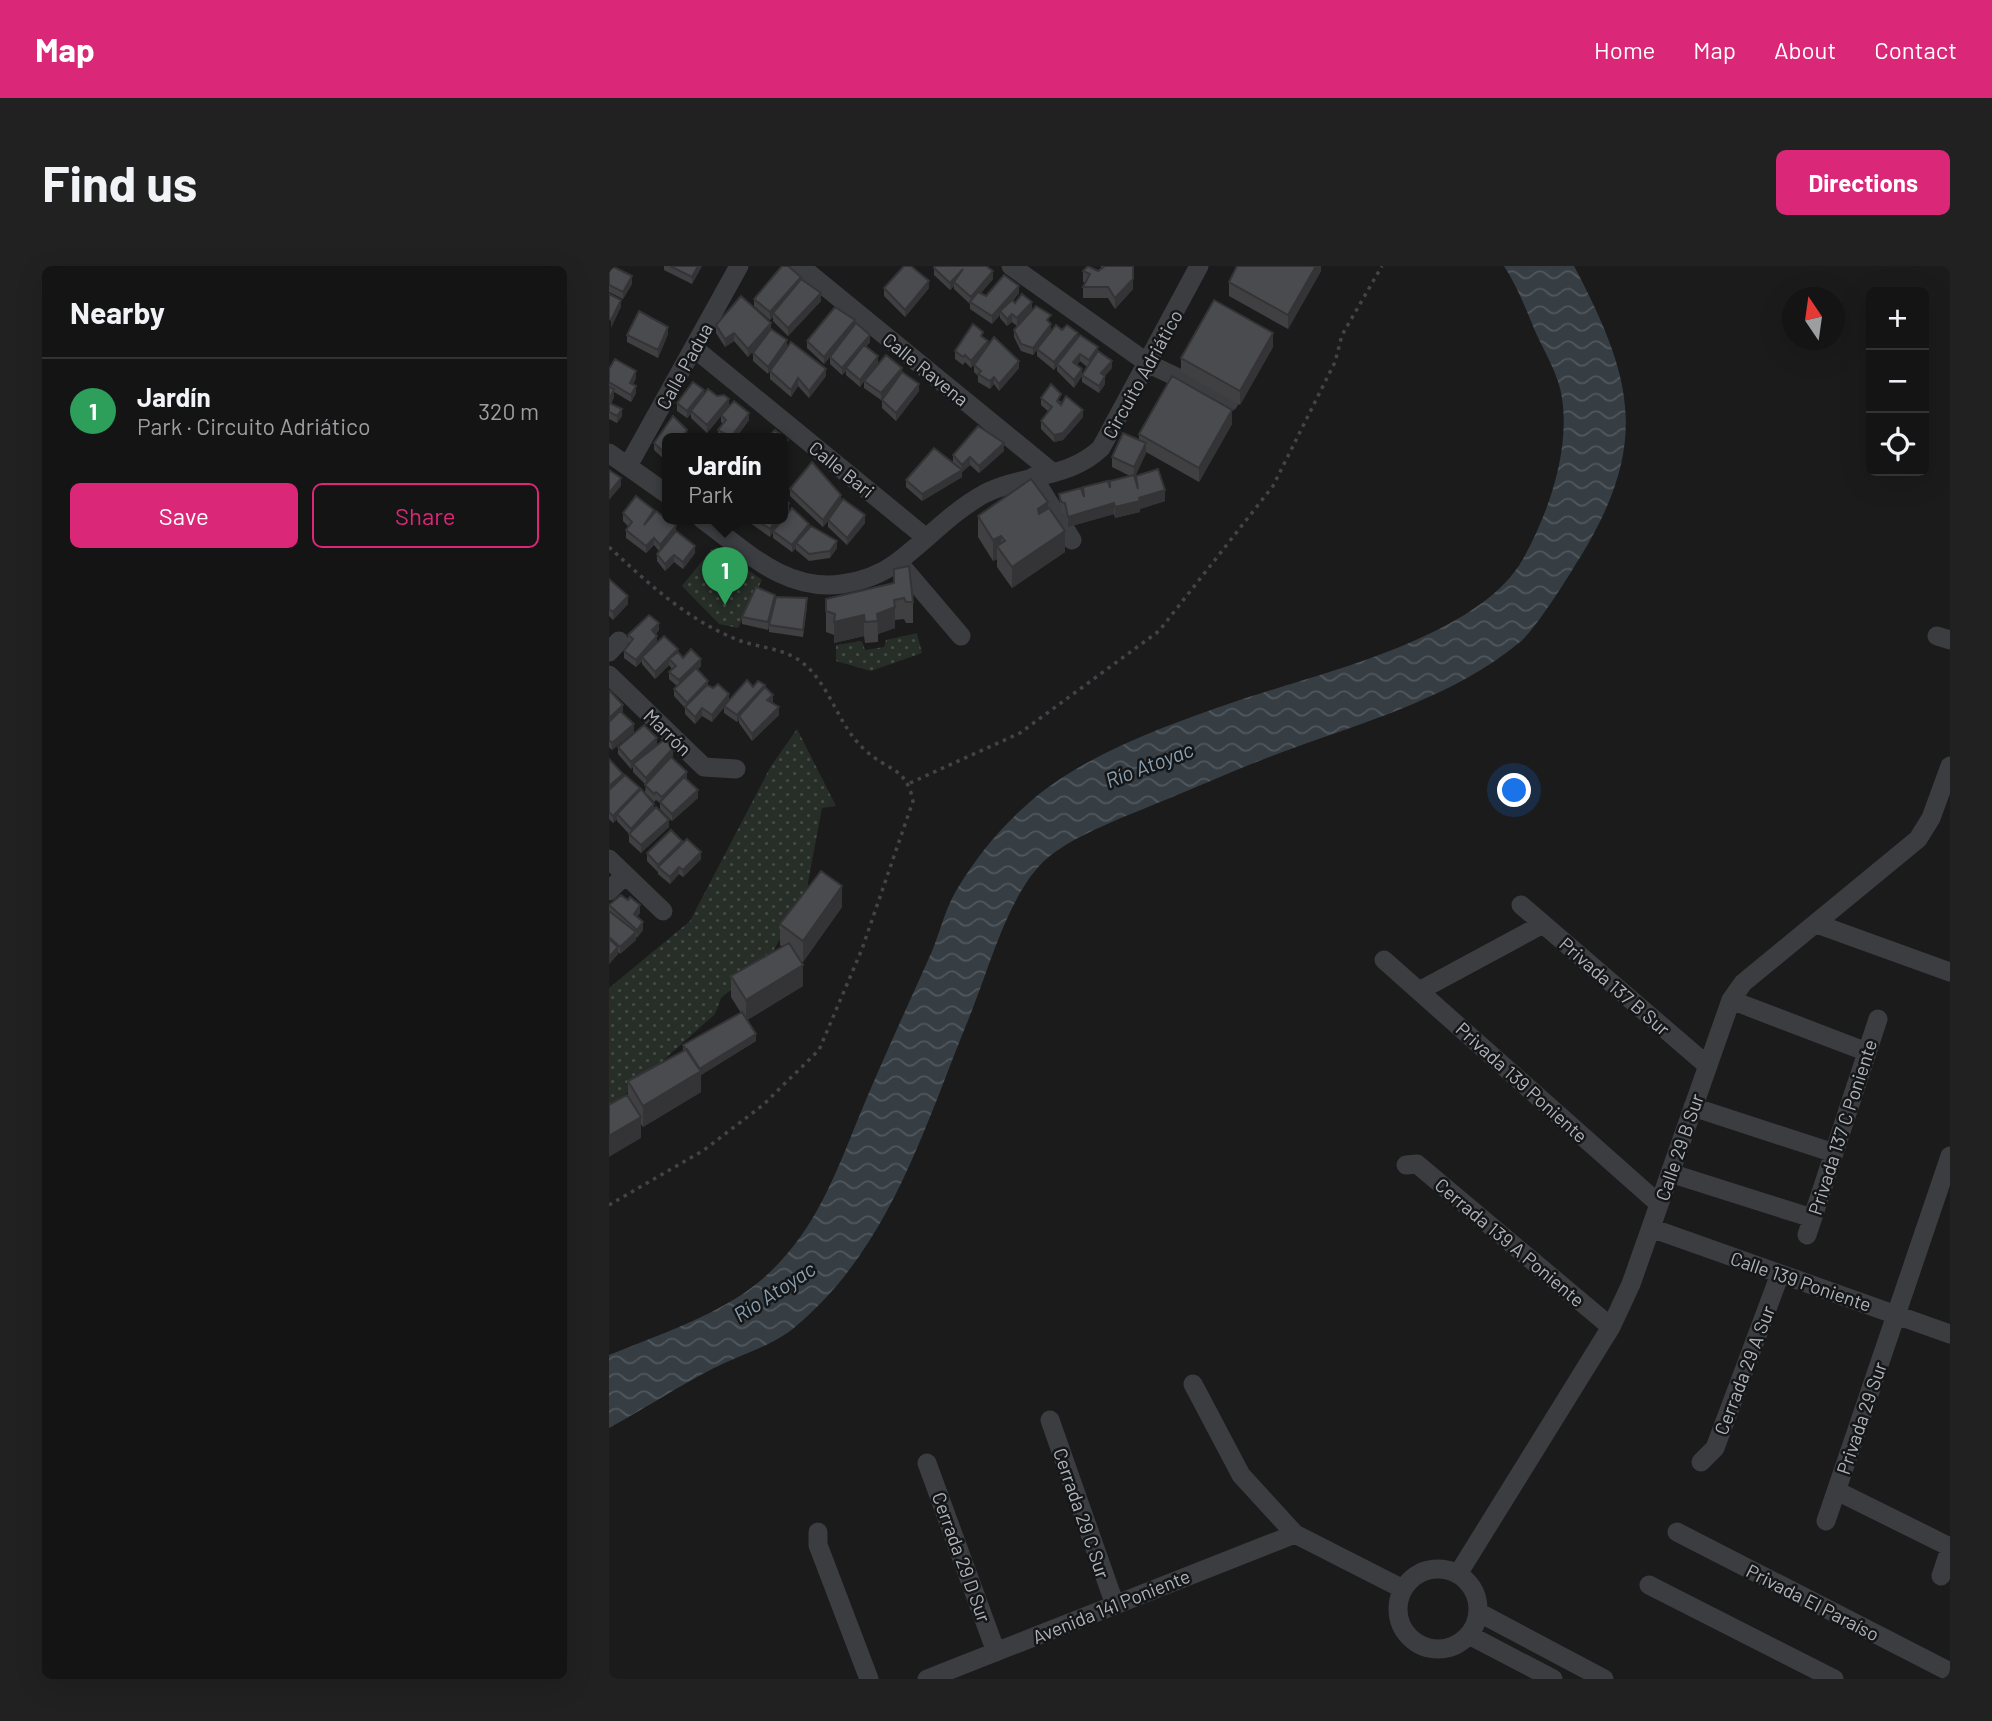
<!DOCTYPE html>
<html lang="en">
<head>
<meta charset="utf-8">
<style>
	:root { --surface:#141415; --page:#212122; --text:#f1f3f6; --muted:#9d9ea0; --line:#333334; --accent:#db2777 }
	body { margin:0; font-family:Barlow,sans-serif; background:var(--page); color:var(--text) }
	.controls { position:absolute; right:21px; top:21px; display:grid; overflow:hidden; border-radius:10px; box-shadow:0 7px 28px #0002 }
	.controls button { width:63px; height:63px; display:grid; place-items:center; padding:0; border:0; border-bottom:2px solid var(--line); background:var(--surface); color:var(--text); font:35px sans-serif }
	.compass { position:absolute; left:1173px; top:21px; width:63px; height:63px; border-radius:50%; background:var(--surface); box-shadow:0 7px 28px #0002; rotate:347deg }
	.you { position:absolute; left:906px; top:525px; width:24px; height:24px; margin:-18px; border:5px solid #fff; border-radius:50%; background:#1a73e8; box-shadow:0 0 0 10px #1a73e833 }
	.badge { display:grid; place-items:center; width:46px; height:46px; border-radius:50%; background:var(--accent); color:#fff; font-size:23px; font-weight:700 }
	.pin { position:absolute; translate:-50% -58px; filter:drop-shadow(0 2px 4px #0008) }
	.pin::after { content:''; position:absolute; top:37px; width:24px; height:21px; background:inherit; clip-path:polygon(0 0,100% 0,50% 100%) }
	.popup { position:absolute; left:53px; top:167px; width:126px; height:91px; box-sizing:border-box; display:grid; place-content:center; border-radius:10px; background:var(--surface); filter:drop-shadow(0 2px 5px #0005); font-size:23px; white-space:nowrap; color:var(--muted) }
	.popup b { font-size:26px; color:var(--text) }
	.popup::after { content:''; position:absolute; left:50%; top:100%; margin-left:-14px; border:14px solid transparent; border-top-color:var(--surface) }
	.list { margin:0; padding:0; list-style:none }
	h2 { display:flex; justify-content:space-between; align-items:center; height:91px; margin:0; padding:0 28px; font-size:30px }
	h2 small { font-size:23px; font-weight:400; color:var(--muted) }
	.list li { display:grid; grid-template-columns:46px 1fr auto; gap:21px; align-items:center; box-sizing:border-box; height:105px; padding:0 28px; border-top:2px solid var(--line) }
	.list b { display:block; font-size:26px; white-space:nowrap }
	.list p { margin:0; font-size:23px; white-space:nowrap; color:var(--muted) }
	.list em { font-size:23px; font-style:normal; color:var(--muted) }
	.actions { display:flex; gap:14px; padding:21px 28px }
	.actions a { flex:1; padding:16px 0; border:2px solid var(--accent); border-radius:10px; text-align:center; font-size:24px; color:var(--accent) }
	.actions .main { background:var(--accent); color:#fff }
	.icon { flex:none; width:38px; height:38px; fill:none; stroke:currentColor; stroke-width:2; stroke-linecap:round; stroke-linejoin:round }
	.map { position:relative; flex:none; width:1341px; height:1413px; overflow:hidden; border-radius:10px }
	header { display:flex; align-items:center; gap:42px; box-sizing:border-box; height:98px; padding:0 35px; background:var(--accent); color:#fff }
	header strong { font-size:33px }
	nav { display:flex; gap:38px; margin-inline-start:auto; font-size:24px }
	.intro { display:flex; align-items:center; justify-content:space-between; box-sizing:border-box; height:168px; padding:0 42px }
	h1 { margin:0; font-size:49px }
	.button { padding:18px 32px; border-radius:10px; background:var(--accent); color:#fff; font-size:24px; font-weight:700 }
	main { display:flex; gap:42px; padding:0 42px }
	aside { flex:1; background:var(--surface); border-radius:10px; box-shadow:0 7px 28px #0002 }
	.map>svg:first-child { display:block }
	.grass { fill:url(#grass-dots) }
	.water { fill:url(#water-waves) }
	.lines { fill:none; stroke-linecap:round; stroke-linejoin:round }
	.path { stroke:#424448; stroke-width:3.5; stroke-dasharray:3.5 5; stroke-linecap:butt }
	.minor { stroke:#3c3d41; stroke-width:19 }
	.wall { fill:#404043; fill-rule:evenodd }
	.shaded-wall { fill:#343437 }
	.building { fill:#4a4b4e; stroke:#343437; stroke-width:2 }
	.labels { text-anchor:middle; dominant-baseline:central; stroke-width:5; stroke-linejoin:round; paint-order:stroke }
	.street-label { font-size:19px; fill:#afb3ba; stroke:#151617 }
	.water-label { font-size:21px; font-style:italic; fill:#8aa0b1; stroke:#151617 }
</style>
</head>
<body>
<header>
<strong>Map</strong>
<nav><a>Home</a><a>Map</a><a>About</a><a>Contact</a></nav>
</header>
<div class="intro"><h1>Find us</h1><a class="button">Directions</a></div>
<main>
<aside>
<h2>Nearby<small></small></h2>
<ul class="list">
<li><span class="badge" style="background:#2e9e5b">1</span><div><b>Jardín</b><p>Park · Circuito Adriático</p></div><em>320 m</em></li>
</ul>
<div class="actions"><a class="main">Save</a><a>Share</a></div>
</aside>
<div class="map">
<svg width="1341" height="1413" viewBox="0 0 1341 1413">
	<defs>
		<pattern id="grass-dots" width="8" height="8" patternUnits="userSpaceOnUse" patternTransform="scale(1.75)"><rect width="8" height="8" fill="#272e28"/><path d="M2 2h.1M6 6h.1" fill="none" stroke="#444a45" stroke-width="1.8" stroke-linecap="round"/></pattern>
		<pattern id="water-waves" width="16" height="10" patternUnits="userSpaceOnUse" patternTransform="scale(1.75)"><rect width="16" height="10" fill="#363e44"/><path d="M0 5q4-4 8 0t8 0" fill="none" stroke="#51585d"/></pattern>
	</defs>
	<rect width="100%" height="100%" fill="#1b1b1c"/>
	<!-- grass -->
	<path class="grass" d="M108,281L153,314L129,362L110,358L73,320L102,284Z
		M308,367L313,387L262,405L227,395V379L253,375L256,384L275,381L277,374Z
		M188,463L227,540L213,542L197,627L159,694L112,732L106,748L0,843V722L81,655L162,500Z"/>
	<!-- water -->
	<path class="water" d="M895,0H965C1020,105 1041,170 979,278C966,300 929,361 911,376C846,430 761,454 682,483C639,498 598,517 556,534C521,549 463,569 435,595C400,628 380,702 362,747C316,858 283,980 186,1061C164,1080 130,1089 103,1103C68,1121 35,1143 0,1162V1089C47,1070 112,1048 151,1015C203,971 224,915 249,853C271,799 296,746 320,692C330,671 335,645 347,625C364,596 387,567 412,544C467,491 553,461 625,436C706,408 869,373 914,293C940,246 961,185 953,132C950,109 935,85 926,65C917,43 908,20 895,0Z"/>
	<g class="lines">
		<!-- path -->
		<path class="path" d="M0,281C40,318 77,353 129,374C150,382 176,382 194,397C222,420 229,460 256,484C278,505 297,500 304,535L253,683L210,784L154,839L95,884L0,939
			M301,517L411,467L550,365L664,220L726,96L733,69L773,0"/>
		<!-- minor -->
		<path class="minor" d="M191,0L443,206
			M402,0L540,98L620,136
			M85,82L316,271
			M0,187L58,228
			M19,200L130,0
			M424,211L463,274
			M93,253C137,285 176,326 233,318C253,315 271,309 287,297C317,275 342,246 375,228C414,208 460,213 492,182L590,0
			M289,296L352,370
			M1328,370L1341,374
			M0,386L10,375
			M0,409L95,501L127,503
			M0,593L54,645
			M0,625L16,609
			M912,639L1099,800
			M1208,658L1341,706
			M775,694L1050,938
			M810,725L934,658
			M1122,734L1258,786
			M1084,841L1225,887
			M797,899L808,898L1002,1061
			M1061,907L1203,952
			M1042,962L1341,1068
			M1198,969L1269,753
			M584,1118L632,1209L686,1268L794,1323
			M441,1154L506,1339
			M1092,1196L1106,1182L1171,1008
			M318,1197L387,1386
			M1228,1225L1341,1281
			M1217,1255L1341,890
			M209,1266V1279L260,1413
			M1068,1266L1341,1406
			M789 1343a40 40 0 1 1 80 0a40 40 0 1 1-80 0Z
			M849,1308L1002,1061L1022,1018L1122,734L1134,717L1309,573L1322,552L1341,500
			M1332,1310L1341,1283
			M1040,1319L1225,1413
			M869,1346L995,1413
			M860,1369L944,1413
			M318,1413L686,1268"/>
	</g>
	<!-- wall -->
	<path class="wall" d="M0,0L23,18L14,33L0,26Z
		M55,0H93L83,18L55,4Z
		M492,0H524V23L506,43L499,32H474V21L477,17L474,16V5H489L492,3Z
		M712,0V5L679,63L620,30V16Z
		M325,2L384,13L372,27L377,30L410,27L404,35L406,37L423,44L408,60L403,56L398,60L391,52V49L383,58L361,43V38L345,23V20L341,24L325,9Z
		M192,14L212,35L179,70L164,55V51L161,54L145,40V33Z
		M275,22H320L296,51L275,30Z
		M442,56V65L453,64L469,71L489,85L503,102L496,110V118L490,127L473,116V110L465,122L448,105V100L445,104L428,90V84L424,89L412,85L405,71V64ZM471,95L478,101L473,109L468,99Z
		M162,57L159,108L144,95V87L155,73L139,91L125,75L116,81L107,67V59Z
		M246,59L261,76L257,81L269,97L261,108L293,106L310,125L287,155L273,142V134L282,123L272,134L255,122V115L251,121L237,109V105L233,109L221,98V91L215,98L198,82V75Z
		M59,68L49,92L18,76V69Z
		M374,72L379,79L410,102L390,125L385,118L381,123L369,116V110L365,106V99L367,96L362,102L356,96L354,99L346,93V85Z
		M664,81L631,139L572,106V92Z
		M0,103L27,112L24,118L27,127L22,136L5,126V131L2,138L13,150L8,157L0,153Z
		M161,105L217,110L200,132L189,120L182,131L161,113Z
		M95,128L120,140L140,154L126,173H113L109,171V164L114,158L112,156V150L98,167L82,152V148L78,152L68,145V137Z
		M432,132L452,135L451,138L474,151L454,174L445,176L432,163V155L440,146L432,139Z
		M64,150L78,164V171L77,173H58V196L45,184V177Z
		M623,158L590,216L537,186L526,211L527,214V210L556,235L531,243V246L506,252L505,248L459,261L456,248L452,247L450,228L474,226V221L501,222L521,210L503,201V191L530,174V168Z
		M395,185L370,207L361,199L353,206V211L313,235L297,221V214L347,199L344,197V189Z
		M181,223L232,235L256,257L238,279L219,261V255L214,261L181,230Z
		M439,242L456,286L403,322L388,301V293L384,295L369,271V250Z
		M14,247H45L67,265L86,287L74,303L65,296L56,305L48,295V288L50,285L45,279L37,287L17,272V264L20,261L14,255Z
		M141,253H173L200,262L228,282L221,292L200,295L187,284V282L183,286L164,272V266L161,271L141,257Z
		M0,313L19,338L4,354L0,350Z
		M285,317L304,336V357H297L295,353L286,354V362L269,368V376L256,377L255,370L225,377V369L217,366V333Z
		M166,336L198,340L194,371L160,366V359L164,343L159,364L133,358V351Z
		M50,364L47,368L48,376L69,386L74,392L92,400L89,403L99,419L120,434L144,421L156,422L170,449L143,475L130,457V454L128,456L115,447V441L103,456L93,450L86,458L76,448V442L65,430V423L68,420L60,413V406L63,403L60,399L46,413L33,398V395L27,401L15,392V385L20,377L19,376V369Z
		M0,426L25,466L3,484L0,481Z
		M48,479L64,490L62,491L78,513L89,532L63,555L51,543V537L47,534L45,536L36,526L37,519L24,506V501L22,503L9,488V481Z
		M0,493L14,511L31,525L60,561L32,587L20,576V568L8,555V553L4,557L0,553Z
		M73,577L92,593L74,611L70,608L61,618L49,608V606L38,595V587Z
		M0,639L31,647L28,651L34,664L28,672L27,670V674L11,688L9,686V688L0,698Z
		M233,641L194,696L192,695L194,720L138,754L147,775L92,809V826L34,861L32,858V872L19,831V815L74,785V779L132,747L122,731V710L173,681L171,679V658Z"/>
	<!-- shaded-wall -->
	<path class="shaded-wall" d="M89,0H93L83,18V11Z
		M524,0V23L506,43V32Z
		M707,0H712V5L679,63V49Z
		M354,3L345,16V20L341,24V17Z
		M384,5V13L363,37H362V31Z
		M23,10V18L14,33V26Z
		M192,11V19L164,47V51L161,54V46Z
		M320,15V22L296,51V44Z
		M410,20V27L393,47L391,45V49L383,58V50Z
		M212,27V35L179,70V62Z
		M12,34V41L2,62V54Z
		M423,36V44L408,60V52Z
		M403,48V56L398,60V53Z
		M246,54V61L215,98V91Z
		M162,57V64L139,91V83Z
		M442,58V65L424,89V82Z
		M59,61V68L49,92V84Z
		M125,67V75L116,81V73Z
		M469,67V74L448,98V100L445,104V96Z
		M664,67V81L631,139V125Z
		M261,69V76L238,103L237,102V105L233,109V102Z
		M178,74V81L159,108V101Z
		M379,75V82L362,102V95Z
		M489,81V88L480,102V94Z
		M471,88V95L464,104V96Z
		M269,90V97L251,121V114Z
		M410,95V102L390,125V118Z
		M503,95V102L492,114V107Z
		M293,102V109L272,134V127Z
		M217,103V110L200,132V125Z
		M473,103V110L465,122V114Z
		M27,105V112L21,124V117Z
		M496,110V118L490,127V120Z
		M385,111V118L381,123V115Z
		M189,112V120L182,131V124Z
		M310,118V125L287,155V147Z
		M27,120V127L22,136V129Z
		M5,123V131L0,142V134Z
		M95,124V131L82,145V148L78,152V145Z
		M120,133V140L98,167V159Z
		M13,143V150L8,157V150Z
		M474,144V151L454,174L445,176V169Z
		M623,144V158L590,216V202Z
		M140,147V154L126,173H122V171Z
		M78,164V171L77,173H72Z
		M179,174V181L174,189V181Z
		M395,177V185L370,207V200Z
		M537,177V188L525,212V201Z
		M361,191V199L353,206V199Z
		M353,204V211L313,235V228Z
		M12,212V220L0,234V227Z
		M556,224V235L531,243V246L506,252V241Z
		M232,229V237L214,261V254Z
		M439,236V257L429,264V243Z
		M180,237V244L174,253V246Z
		M505,237V248L459,261V251Z
		M256,249V257L238,279V272Z
		M168,253H173L161,271V263Z
		M200,258V266L187,277V282L183,286V279Z
		M67,260V267L51,286V279Z
		M456,265V286L403,322V301Z
		M392,270V285L388,280V293L384,295V274Z
		M45,272V279L37,287V280Z
		M228,275V282L221,292V285Z
		M86,280V287L74,303V296Z
		M65,289V296L56,305V298Z
		M166,329V336L159,364V356Z
		M19,330V338L4,354V346Z
		M286,341V362L269,368L268,348Z
		M255,349V370L225,377V356Z
		M50,357V364L43,372V364Z
		M48,370V377L33,391V395L27,401V394Z
		M69,383V390L60,393V399L46,413V406Z
		M92,393V400L70,421V414Z
		M99,415V422L78,444V437Z
		M156,419V426L130,450V454L128,456V449Z
		M120,428V436L103,456V449Z
		M164,429V436L158,441V434Z
		M14,439V447L0,459V452Z
		M170,441V449L143,475V468Z
		M93,442V450L86,458V451Z
		M25,458V466L3,484V477Z
		M48,472V479L24,498V501L22,503V496Z
		M64,482V490L37,519V512Z
		M78,506V513L53,539V531Z
		M14,508V515L0,528V520Z
		M31,522V529L8,548V553L4,557V550Z
		M89,524V532L63,555V548Z
		M45,538V545L22,570V563Z
		M60,554V561L32,587V579Z
		M73,575V582L49,601V599Z
		M92,586V593L74,611V604Z
		M70,601V608L61,618V611Z
		M233,620V641L194,696V675Z
		M31,639V647L25,655V648Z
		M34,656V664L28,672V664Z
		M27,666V674L11,688V681Z
		M9,681V688L0,698V691Z
		M194,699V720L137,755V734Z
		M147,768V775L92,809V826L34,861V840L89,803Z
		M32,851V872L0,891V870Z"/>
	<!-- building -->
	<path class="building" d="M0,0H3L23,10L14,26L0,19Z
		M61,0H89L83,11Z
		M173,0H179L192,11L161,46L145,33Z
		M295,0H302L320,15L296,44L275,22Z
		M326,0H377L384,5L362,31L345,16L354,3L341,17L325,2Z
		M479,0L489,5L496,0H524V13L506,32L499,21H474L481,8L474,5Z
		M628,0H707L679,49L620,16Z
		M395,9L410,20L383,50L361,36L369,26L377,30Z
		M192,13L212,27L179,62L164,47Z
		M0,28L12,34L2,54L0,53Z
		M413,28L423,36L408,52L403,48L398,53L391,45L403,34L406,37Z
		M132,30L162,57L139,83L125,67L116,73L107,59Z
		M605,34L664,67L631,125L572,92Z
		M427,40L442,49L438,54L442,58L424,82L412,78L405,64Z
		M226,41L246,54L215,91L198,75Z
		M30,45L59,61L49,84L18,69Z
		M247,57L261,69L233,102L221,91Z
		M364,58L374,66L372,70L379,75L362,95L356,89L354,91L346,85Z
		M447,59L453,64L458,59L469,67L445,96L428,83Z
		M162,63L178,74L159,101L144,87Z
		M471,69L489,81L480,94L471,88L464,96L473,103L465,114L448,98Z
		M385,71L410,95L390,118L385,111L381,115L369,108L372,105L365,99Z
		M182,76L217,103L200,125L189,112L182,124L161,105Z
		M255,79L269,90L251,114L237,102Z
		M489,85L503,95L492,107L496,110L490,120L473,109Z
		M277,89L293,102L272,127L255,115Z
		M6,93L27,105L21,117L27,120L22,129L0,116V103Z
		M293,106L310,118L287,147L273,134Z
		M563,110L623,144L590,202L530,168Z
		M84,116L95,124L78,145L68,137Z
		M442,118L452,128L448,135L452,139L457,130L474,144L454,167L445,169L432,155L443,141L432,132Z
		M0,121L5,123L0,134Z
		M99,123L108,130L115,129L120,133L98,159L82,145Z
		M125,135L140,147L122,171L109,164L117,154L112,149Z
		M0,137L13,143L8,150L0,146Z
		M64,150L78,164L72,173H58V189L45,177Z
		M369,160L395,177L370,200L361,191L353,199L344,189Z
		M166,164L179,174L174,181V173H157Z
		M514,167L537,177L525,201L503,191Z
		M325,182L353,204L313,228L297,214Z
		M203,196L232,229L214,254L181,223Z
		M549,203L556,224L530,232L531,235L506,241L505,237L459,251L456,237L452,236L450,228L472,222L475,231L474,221L499,215L501,222V215L525,209L529,223L527,210Z
		M0,204L12,212L0,227Z
		M422,213L439,236L429,243L430,248L440,242L456,265L403,301L388,280L396,275L392,270L384,274L369,250Z
		M27,230L45,244L35,259L47,245L67,260L51,279L45,272L37,280L17,264L23,256L14,247Z
		M174,233L180,237L174,246Z
		M234,233L256,249L238,272L219,254Z
		M183,242L200,258L183,279L164,265Z
		M146,253H168L161,263Z
		M202,260L228,275L221,285L200,288L187,277Z
		M67,265L86,280L74,296L65,289L56,298L48,288Z
		M300,300L304,336H297L295,332L285,334L286,341L268,348L269,355L256,356L255,349L225,356L226,348L217,345V333L285,317V303Z
		M0,313L19,330L4,346L0,343Z
		M147,321L166,329L159,356L133,351Z
		M167,331L198,332L194,364L160,359Z
		M40,349L50,357L43,364L48,370L27,394L15,385L24,373L19,369Z
		M55,370L69,383L46,406L33,391Z
		M82,383L92,393L70,414L60,406L67,400L60,393L69,386L74,392Z
		M87,402L99,415L78,437L65,423Z
		M138,414L144,421L149,415L156,419L128,449L115,440Z
		M109,418L120,428L103,449L93,442L86,451L76,441L98,419L104,422Z
		M156,421L164,429L158,434L170,441L143,468L130,450Z
		M1,425L14,439L0,452V426Z
		M11,445L25,458L3,477L0,474V456Z
		M35,459L48,472L22,496L9,481Z
		M56,473L64,482L37,512L24,498Z
		M62,491L78,506L53,531L47,526L45,528L36,519Z
		M0,493L14,508L0,520Z
		M16,509L31,522L4,550L0,546V524Z
		M75,511L89,524L63,548L51,536Z
		M32,523L45,538L22,563L8,548Z
		M47,541L60,554L32,579L20,568Z
		M62,564L73,575L49,599L38,587Z
		M78,573L92,586L74,604L70,601L61,611L49,601Z
		M212,605L233,620L194,675L171,658Z
		M12,629L19,634L21,631L31,639L25,648L34,656L28,664L0,639Z
		M0,645L27,666L11,681L0,671Z
		M0,673L9,681L0,691Z
		M180,677L194,699L137,734L122,710Z
		M133,746L147,768L90,803L74,779Z
		M78,783L92,805L34,840L19,815Z
		M18,829L32,851L0,870V839Z"/>
	<g class="labels">
		<!-- street labels -->
		<g class="street-label">
			<text transform="translate(75 100) rotate(-61)">Calle Padua</text>
			<text transform="translate(317 103) rotate(39)">Calle Ravena</text>
			<text transform="translate(533 108) rotate(-61)">Circuito Adriático</text>
			<text transform="translate(233 203) rotate(39)">Calle Bari</text>
			<text transform="translate(59 466) rotate(44)">Marrón</text>
			<text transform="translate(1006 720) rotate(41)">Privada 137 B Sur</text>
			<text transform="translate(913 816) rotate(42)">Privada 139 Poniente</text>
			<text transform="translate(1233 861) rotate(-72)">Privada 137 C Poniente</text>
			<text transform="translate(1070 881) rotate(-71)">Calle 29 B Sur</text>
			<text transform="translate(901 976) rotate(40)">Cerrada 139 A Poniente</text>
			<text transform="translate(1192 1015) rotate(19)">Calle 139 Poniente</text>
			<text transform="translate(1135 1104) rotate(-69)">Cerrada 29 A Sur</text>
			<text transform="translate(1252 1152) rotate(-71)">Privada 29 Sur</text>
			<text transform="translate(473 1247) rotate(71)">Cerrada 29 C Sur</text>
			<text transform="translate(353 1291) rotate(70)">Cerrada 29 D Sur</text>
			<text transform="translate(1204 1336) rotate(27)">Privada El Paraíso</text>
			<text transform="translate(502 1340) rotate(-22)">Avenida 141 Poniente</text>
		</g>
		<!-- water labels -->
		<g class="water-label">
			<text transform="translate(540 498) rotate(-21)">Río Atoyac</text>
			<text transform="translate(165 1025) rotate(-33)">Río Atoyac</text>
		</g>
	</g>
</svg>
<div class="controls">
<button>+</button>
<button>−</button>
<button><svg class="icon" aria-label="locate" viewBox="0 0 24 24"><circle cx="12" cy="12" r="6"/><path d="M12 2v4M12 18v4M2 12h4M18 12h4"/></svg></button>
</div>
<svg class="compass" viewBox="-18 -18 36 36"><path d="M0-13l5 13h-10z" fill="#e53935"/><path d="M0 13l5-13h-10z" fill="#9d9ea0"/></svg>
<div class="you"></div>
<div class="pin badge" style="left:116px;top:339px;background:#2e9e5b">1</div>
<div class="popup"><b>Jardín</b>Park</div>
</div>
</main>
</body>
</html>
